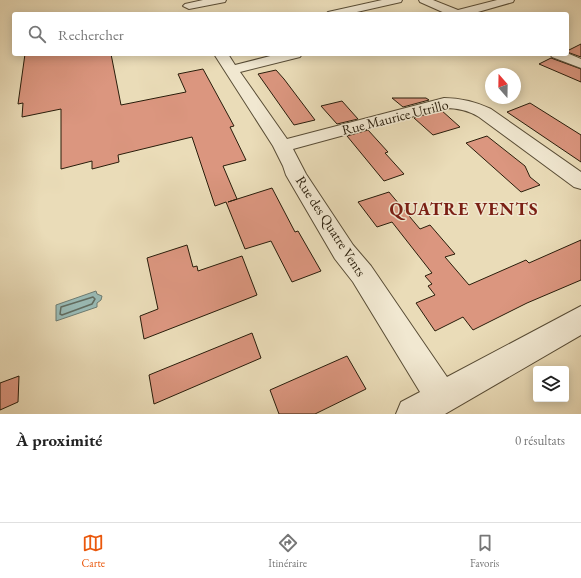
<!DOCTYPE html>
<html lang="fr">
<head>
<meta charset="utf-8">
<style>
	:root { --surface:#fff; --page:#f6f6f6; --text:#222; --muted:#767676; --line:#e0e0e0; --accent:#ea580c }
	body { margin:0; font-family:"EB Garamond",serif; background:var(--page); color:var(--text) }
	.controls { position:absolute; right:12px; bottom:12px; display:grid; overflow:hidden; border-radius:4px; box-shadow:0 2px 10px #0003 }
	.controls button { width:36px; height:36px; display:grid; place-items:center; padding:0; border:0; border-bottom:1px solid var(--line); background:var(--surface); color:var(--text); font:20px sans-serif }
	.compass { position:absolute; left:485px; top:68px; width:36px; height:36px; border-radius:50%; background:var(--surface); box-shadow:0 2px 10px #0003; rotate:340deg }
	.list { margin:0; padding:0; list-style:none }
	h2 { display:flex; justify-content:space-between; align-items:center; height:52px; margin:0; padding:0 16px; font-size:17px }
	h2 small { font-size:13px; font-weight:400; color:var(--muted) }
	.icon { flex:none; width:22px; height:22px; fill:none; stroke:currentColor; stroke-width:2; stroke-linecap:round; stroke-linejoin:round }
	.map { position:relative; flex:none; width:581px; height:414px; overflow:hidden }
	.search { position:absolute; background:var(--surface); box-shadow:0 2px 10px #0003; left:12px; right:12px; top:12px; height:44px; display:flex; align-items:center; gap:10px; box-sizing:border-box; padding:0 14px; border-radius:4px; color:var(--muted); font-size:15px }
	.sheet { height:108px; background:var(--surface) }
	nav { display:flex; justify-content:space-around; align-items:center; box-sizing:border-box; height:56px; border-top:1px solid var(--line); background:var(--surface); font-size:11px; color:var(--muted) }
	nav a { display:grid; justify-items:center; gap:2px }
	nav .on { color:var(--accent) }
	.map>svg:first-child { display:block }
	.water { fill:#99bab5; stroke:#6c7b71 }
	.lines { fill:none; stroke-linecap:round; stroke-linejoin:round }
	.shore { stroke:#616c60; stroke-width:1.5 }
	.building { fill:#db967f; stroke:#291d0b }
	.minor-casing { stroke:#594d36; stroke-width:2 }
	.minor { fill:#f1e8d1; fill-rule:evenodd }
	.labels { text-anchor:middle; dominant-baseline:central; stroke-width:3; stroke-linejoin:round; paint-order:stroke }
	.street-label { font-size:14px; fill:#291d0b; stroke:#f1e8d1 }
	.district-label { font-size:18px; font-weight:bold; letter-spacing:1px; fill:#7a1f14; stroke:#f1e8d1 }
</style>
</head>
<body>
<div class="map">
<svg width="581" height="414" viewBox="0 0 581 414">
	<rect width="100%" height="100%" fill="#eadcb8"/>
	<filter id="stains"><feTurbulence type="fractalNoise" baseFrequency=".005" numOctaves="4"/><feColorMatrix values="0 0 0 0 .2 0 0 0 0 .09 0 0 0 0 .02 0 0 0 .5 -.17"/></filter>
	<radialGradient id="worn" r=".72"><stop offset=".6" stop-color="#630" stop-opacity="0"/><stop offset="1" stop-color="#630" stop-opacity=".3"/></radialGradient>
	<!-- water -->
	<path class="water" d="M96,291L97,294L102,296L101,300L97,303V307L56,321V305Z"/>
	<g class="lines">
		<!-- shore -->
		<path class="shore" d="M93,297L95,299L92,304L62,315L60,314L61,307Z"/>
	</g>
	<!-- building -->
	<path class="building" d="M581,44V57L567,52V51Z
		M25,54H111L121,105L186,92L178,74L203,69L234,126L230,127L246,160L223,166L237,199L228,202L272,188L295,232L298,231L321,271L292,282L271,241L245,249L226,202L215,206L192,137L118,155L119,162L92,169V161L61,169V109L22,117L23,103L18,104Z
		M551,58L581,69V82L539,64Z
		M276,70L284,79L315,120L294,125L258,74Z
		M392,98H426L429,100L403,107Z
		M342,101L358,119L337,124L321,106Z
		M530,103L581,135V162L507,112Z
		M441,110L460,127L433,135L414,118Z
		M368,130L388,152L385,153L404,174L384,181L347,136Z
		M487,136L525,166L530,177L540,185L521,192L466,143Z
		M389,192L420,229L430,225L455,254L445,257L469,285L526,260L529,263L581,240V280L527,303L473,330L463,317L435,331L416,303L435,295L428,286L432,284L425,276L432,273L392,222L377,227L358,202Z
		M187,245L193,267L197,266L198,271L242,256L257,295L144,339L140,316L158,309L147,258Z
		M252,333L261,358L154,404L149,375Z
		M347,356L366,389L315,414H279L270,390Z
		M19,376L18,402L0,410V383Z"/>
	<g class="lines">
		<defs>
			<path id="minor" d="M203,0H226L225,2L189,9L183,6L185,4Z
				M382,0H402L401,2L348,14H326L328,12Z
				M419,0H433L458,10L497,0H514L513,2L471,14H447L420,2Z
				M567,53L581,59V68L552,57L550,54Z
				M214,54H228L235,65L278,54H302L300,57L240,72L287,139L444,98C461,98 476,102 491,109L581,172V189L574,187L479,117C468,110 457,108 444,108L293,149L306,174L353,245L371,266L447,377L581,306V335L445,414H396L401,402L420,392L353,282L335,259L286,175L283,166L273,146Z"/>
		</defs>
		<!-- minor casing -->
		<use href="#minor" class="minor-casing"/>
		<!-- minor -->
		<use href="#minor" class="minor"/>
	</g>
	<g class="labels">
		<!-- street labels -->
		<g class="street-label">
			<text transform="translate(395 117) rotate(-14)">Rue Maurice Utrillo</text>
			<text transform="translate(331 226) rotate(57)">Rue des Quatre Vents</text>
		</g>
		<!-- district labels -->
		<g class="district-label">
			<text x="464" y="208">QUATRE VENTS</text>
		</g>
	</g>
	<rect width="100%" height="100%" filter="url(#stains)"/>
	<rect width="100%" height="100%" fill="url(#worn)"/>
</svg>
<div class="controls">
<button><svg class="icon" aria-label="layers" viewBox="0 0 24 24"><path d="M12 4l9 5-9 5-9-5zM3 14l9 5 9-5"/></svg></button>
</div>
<svg class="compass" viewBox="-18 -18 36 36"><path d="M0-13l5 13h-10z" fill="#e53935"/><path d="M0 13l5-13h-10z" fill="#767676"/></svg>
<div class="search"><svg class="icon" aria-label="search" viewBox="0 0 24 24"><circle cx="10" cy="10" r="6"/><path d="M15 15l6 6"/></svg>Rechercher</div>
</div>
<section class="sheet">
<h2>À proximité<small>0 résultats</small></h2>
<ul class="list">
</ul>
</section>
<nav>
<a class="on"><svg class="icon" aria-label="map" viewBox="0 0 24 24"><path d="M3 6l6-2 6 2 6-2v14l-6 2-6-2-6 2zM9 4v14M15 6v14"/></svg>Carte</a>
<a><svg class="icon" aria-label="directions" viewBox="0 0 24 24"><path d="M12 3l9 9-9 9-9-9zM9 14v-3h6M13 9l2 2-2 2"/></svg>Itinéraire</a>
<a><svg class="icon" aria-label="saved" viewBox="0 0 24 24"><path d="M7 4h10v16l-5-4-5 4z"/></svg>Favoris</a>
</nav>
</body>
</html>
